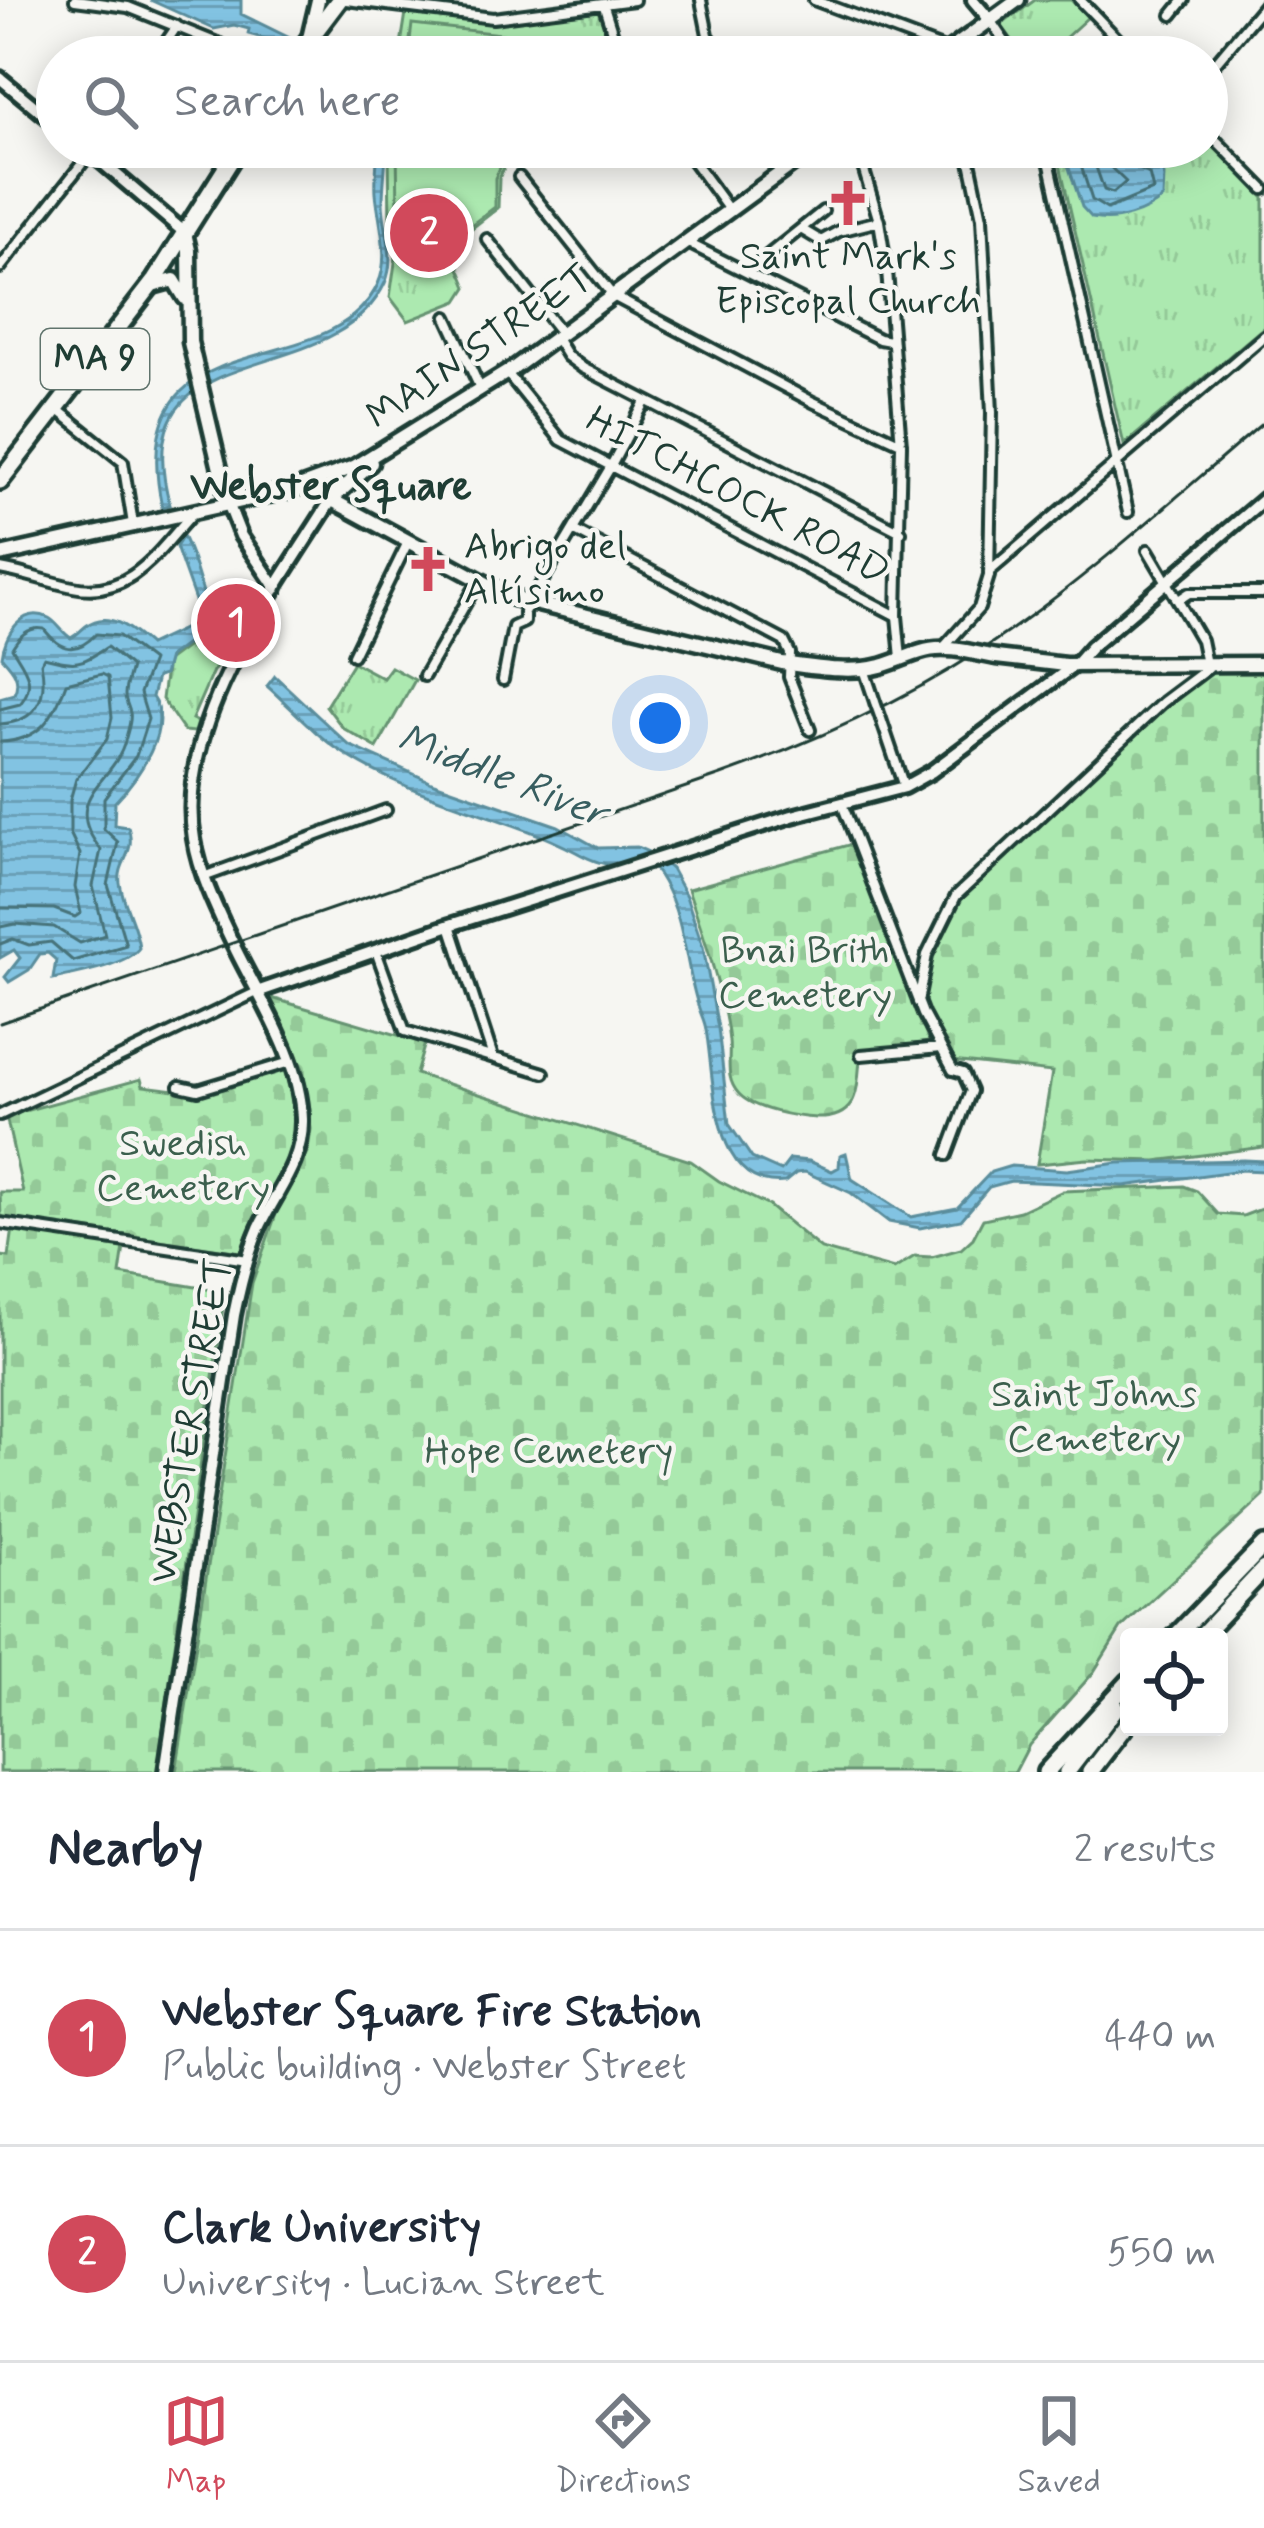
<!DOCTYPE html>
<html lang="en">
<head>
<meta charset="utf-8">
<style>
	:root { --surface:#fff; --page:#f6f6f7; --text:#1f2937; --muted:#747a83; --line:#e0e1e3; --accent:#d1495b }
	body { margin:0; font-family:Mynerve,sans-serif; background:var(--page); color:var(--text) }
	.controls { position:absolute; right:36px; bottom:36px; display:grid; overflow:hidden; border-radius:12px; box-shadow:0 6px 30px #0003 }
	.controls button { width:108px; height:108px; display:grid; place-items:center; padding:0; border:0; border-bottom:3px solid var(--line); background:var(--surface); color:var(--text); font:60px sans-serif }
	.you { position:absolute; left:660px; top:723px; width:42px; height:42px; margin:-30px; border:9px solid #fff; border-radius:50%; background:#1a73e8; box-shadow:0 0 0 18px #1a73e833 }
	.badge { display:grid; place-items:center; width:78px; height:78px; border-radius:50%; background:var(--accent); color:#fff; font-size:39px; font-weight:700 }
	.pin { position:absolute; translate:-50% -50%; border:6px solid #fff; box-shadow:0 3px 12px #0006 }
	.list { margin:0; padding:0; list-style:none }
	h2 { display:flex; justify-content:space-between; align-items:center; height:156px; margin:0; padding:0 48px; font-size:51px }
	h2 small { font-size:39px; font-weight:400; color:var(--muted) }
	.list li { display:grid; grid-template-columns:78px 1fr auto; gap:36px; align-items:center; box-sizing:border-box; height:216px; padding:0 48px; border-top:3px solid var(--line) }
	.list b { display:block; font-size:45px; white-space:nowrap }
	.list p { margin:0; font-size:39px; white-space:nowrap; color:var(--muted) }
	.list em { font-size:39px; font-style:normal; color:var(--muted) }
	.icon { flex:none; width:66px; height:66px; fill:none; stroke:currentColor; stroke-width:2; stroke-linecap:round; stroke-linejoin:round }
	.map { position:relative; flex:none; width:1264px; height:1772px; overflow:hidden }
	.search { position:absolute; background:var(--surface); box-shadow:0 6px 30px #0003; left:36px; right:36px; top:36px; height:132px; display:flex; align-items:center; gap:30px; box-sizing:border-box; padding:0 42px; border-radius:66px; color:var(--muted); font-size:45px }
	.sheet { height:588px; background:var(--surface) }
	nav { display:flex; justify-content:space-around; align-items:center; box-sizing:border-box; height:168px; border-top:3px solid var(--line); background:var(--surface); font-size:33px; color:var(--muted) }
	nav a { display:grid; justify-items:center; gap:6px }
	nav .on { color:var(--accent) }
	.map>svg:first-child { display:block }
	.grass { fill:url(#grass-tufts); stroke:#669372; stroke-width:3 }
	.cemetery { fill:url(#cemetery-stones); stroke:#669372; stroke-width:3 }
	.garden { fill:#ace9b0; stroke:#669372; stroke-width:3 }
	.water { fill:url(#water-rules); stroke:#5a8d9c; stroke-width:3 }
	.lines { fill:none; stroke-linecap:round; stroke-linejoin:round }
	.shore { stroke:#47737a; stroke-width:3 }
	.street-casing { stroke:#1f3d34; stroke-width:16 }
	.secondary-casing { stroke:#1f3d34; stroke-width:20 }
	.primary-casing { stroke:#1f3d34; stroke-width:21 }
	.highway-casing { stroke:#1f3d34; stroke-width:24 }
	.street { stroke:#f6f6f2; stroke-width:8 }
	.secondary { stroke:#f6f6f2; stroke-width:10 }
	.primary { stroke:#f6f6f2; stroke-width:12 }
	.highway { stroke:#f6f6f2; stroke-width:15 }
	.rail { stroke:#1f3d34; stroke-width:3 }
	.street-bridge-casing { stroke:#1f3d34; stroke-width:16; stroke-linecap:butt }
	.primary-bridge-casing { stroke:#1f3d34; stroke-width:21; stroke-linecap:butt }
	.street-bridge { stroke:#f6f6f2; stroke-width:8 }
	.primary-bridge { stroke:#f6f6f2; stroke-width:12 }
	.labels { text-anchor:middle; dominant-baseline:central; stroke-width:9; stroke-linejoin:round; paint-order:stroke }
	.shield { fill:#f6f6f2; stroke:#60746d; stroke-width:3 }
	.shield-label { font-size:36px; font-weight:bold; fill:#1f3d34 }
	.poi-label { font-size:39px; fill:#1f3d34; stroke:#f6f6f2 }
	.street-label { font-size:39px; fill:#1f3d34; stroke:#f6f6f2 }
	.park-label { font-size:39px; fill:#3b5f4d; stroke:#f6f6f2 }
	.neighbourhood-label { font-size:42px; font-weight:bold; fill:#1f3d34; stroke:#f6f6f2 }
	.water-label { font-size:42px; font-style:italic; fill:#385e60; stroke:#f6f6f2 }
</style>
</head>
<body>
<div class="map">
<svg width="1264" height="1772" viewBox="0 0 1264 1772">
	<defs>
		<pattern id="grass-tufts" width="24" height="20" patternUnits="userSpaceOnUse" patternTransform="scale(3)"><rect width="24" height="20" fill="#ace9b0"/><path d="M3 7l-1-3M5 7V3M7 7l1-3M15 17l-1-3M17 17v-4M19 17l1-3" fill="none" stroke="#94c998"/></pattern>
		<pattern id="cemetery-stones" width="16" height="16" patternUnits="userSpaceOnUse" patternTransform="scale(3)"><rect width="16" height="16" fill="#ace9b0"/><path d="M2 7V4a2 2 0 0 1 4 0v3zM10 15v-3a2 2 0 0 1 4 0v3z" fill="#94c998"/></pattern>
		<pattern id="water-rules" width="6" height="5" patternUnits="userSpaceOnUse" patternTransform="scale(3)"><rect width="6" height="5" fill="#82c3e2"/><path d="M0 2.5h6" fill="none" stroke="#6aa0b8"/></pattern>
	</defs>
	<rect width="100%" height="100%" fill="#f6f6f2"/>
	<filter id="ink" filterUnits="userSpaceOnUse"><feTurbulence type="fractalNoise" baseFrequency=".00833" numOctaves="2"/><feDisplacementMap in="SourceGraphic" scale="24" xChannelSelector="R" yChannelSelector="G"/><feConvolveMatrix kernelMatrix="1 2 1 2 8 2 1 2 1" color-interpolation-filters="sRGB"/></filter>
	<g filter="url(#ink)">
		<!-- grass -->
		<path class="grass" d="M1035,0H1071L1088,17L1064,39L1076,51L1075,57H1025L1001,25Z
			M598,11L617,57H399L406,13L497,23Z
			M1207,139L1264,198V327L1124,445L1056,147H1152L1175,170L1199,147H1207Z
			M389,147H514L499,178L498,208L463,235L459,268L467,287L458,301L408,321L390,297L396,256L390,228Z
			M201,636L227,658L213,671L192,719L198,722L195,732L184,731L162,699L167,661Z
			M353,662L383,678L391,667L415,680L377,748L343,728L326,706Z"/>
		<!-- cemetery -->
		<path class="cemetery" d="M1215,670L1264,671V1147L1156,1161L1087,1159L1037,1164L1052,1072L952,1061L925,1005V994L934,951L955,905L1158,713Z
			M852,844L929,1042L861,1053C856,1083 863,1119 817,1118C796,1117 754,1110 739,1094C724,1078 731,1059 729,1041C724,995 703,933 688,889Z
			M268,997L425,1043L416,1074L691,1161L719,1181L769,1206L821,1249L894,1269L915,1256L932,1257L961,1249L973,1238L983,1219L1020,1211L1063,1191L1184,1186L1197,1191L1218,1214L1243,1216L1264,1208V1496L1121,1628L1093,1673L1029,1745L1015,1772H176L252,1283L276,1214L308,1150L311,1129L303,1069Z
			M284,1068C315,1166 266,1171 241,1252L1,1217L0,1192H23L6,1116L141,1079L143,1086L199,1093Z
			M13,1228L124,1247L120,1274L225,1292L157,1772H0V1256L9,1257Z"/>
		<!-- garden -->
		<path class="garden" d="M412,24L519,36L517,57H408Z
			M397,147H510L495,178V207L463,231L431,228L398,213Z"/>
		<!-- water -->
		<path class="water" d="M150,0H241V14L292,39L288,45L248,34L249,29L234,25L214,29Z
			M378,147H386C386,165 383,184 383,202C383,229 397,257 385,283C332,396 121,327 170,505L162,507C121,309 328,391 378,284C391,256 378,221 376,193C375,179 377,161 378,147Z
			M1062,147C1099,147 1141,140 1164,175L1163,198C1146,214 1116,223 1092,218L1082,207Z
			M183,536C209,590 196,619 252,656L244,666L200,634L169,657L164,675L157,677L152,697C174,728 138,778 115,802L114,825L128,827C137,853 117,862 120,883C123,905 137,925 139,948C127,965 76,974 53,979L56,960L48,953L40,954L29,970L9,982L5,977L20,958L14,950L0,958V698L14,694C22,678 12,668 2,657C4,636 22,605 49,618C57,622 62,633 71,638C77,635 81,630 86,626C109,608 133,631 149,645L202,620L176,547Z
			M275,676L349,745L434,783L558,826L598,848L637,847L655,855L671,869L686,896L703,947L718,1028L729,1124L752,1158L781,1171L790,1159L809,1161L832,1171L839,1167L840,1155L846,1153L852,1179L911,1217L957,1208L991,1172L1011,1166L1067,1170L1118,1163L1244,1160L1264,1161V1171L1242,1170L1124,1186L1011,1181L989,1187L961,1220L920,1228L889,1222L851,1193L805,1172L796,1173L785,1182C710,1190 715,1077 706,1030C705,1021 700,1013 698,1005C685,964 685,920 663,882C645,850 638,866 610,864C600,864 585,857 576,852C501,813 413,800 342,752C315,735 291,707 267,686Z"/>
		<g class="lines">
			<!-- shore -->
			<path class="shore" d="M1075,147L1092,200L1107,209L1153,190L1149,174L1124,161L1120,147
				M1090,147L1098,161L1096,167L1104,190L1113,193L1126,182L1103,160L1105,147
				M0,709L20,704C38,682 24,668 12,648C19,636 29,626 44,629C61,651 76,655 96,634L119,636L152,661L140,693L148,719L136,756L104,798V829L118,842L108,885L126,945L73,961L51,942L29,945L13,939L0,944
				M0,724C38,722 48,696 41,663L44,657C76,665 79,666 107,647L131,667C129,676 125,685 125,695C125,701 129,707 130,713C132,720 127,733 125,741C115,782 58,797 101,850L93,886L105,935L80,943L54,927L15,924L0,927
				M0,742C40,741 54,717 66,683L102,674L108,677L112,718L107,739L76,779L70,800V833L80,854L75,887L81,913L75,917L54,909L0,908"/>
			<defs>
				<path id="street" d="M75,0L128,7L252,57
					M346,0L493,18L634,0
					M701,0L708,35L722,57
					M814,0L947,50
					M1080,0L1135,57
					M604,6L620,57
					M1172,15L1184,0
					M990,20L1015,57
					M156,57L177,26
					M1207,73L1264,5
					M1207,131L1264,189
					M683,147L729,210
					M857,147L879,221L887,271L901,445L897,616L901,658
					M1046,147L1128,512
					M519,177L613,296L813,402L901,443
					M801,229L821,241L839,231L879,221
					M487,239L561,333
					M688,243L879,339L890,341
					M0,268L95,147
					M747,272L823,211
					M447,317L480,388
					M556,338L567,356L583,368L901,532
					M507,373L561,440L897,616
					M57,409L123,462L133,524
					M573,530L784,641L790,653L789,677L810,730
					M0,569C25,573 48,582 73,587C130,599 159,550 193,513
					M989,572L1264,336
					M1180,599L1189,593H1264
					M943,648L979,608L989,576L992,412L982,218L967,147
					M353,655L408,542
					M864,669L875,702
					M424,676L478,582
					M503,680L513,627L524,622V612L611,466L645,402
					M881,719L904,787
					M842,804L923,1014L953,1070L963,1073L971,1091L947,1155
					M206,876L386,810
					M450,925L493,1057
					M376,951L405,1031L544,1073
					M918,1002L927,955L956,896L1163,702L1207,669L1201,640L1148,550
					M861,1055L941,1048
					M180,1086L198,1090L290,1062
					M0,1115L257,992
					M0,1223L248,1260"/>
				<path id="secondary" d="M973,0L990,20
					M0,78L57,125
					M84,147L185,233
					M228,503L241,536L276,588
					M257,992L450,925L792,816L904,787L931,772L1076,664L1091,647L1264,499
					M165,1772L234,1315C240,1286 247,1255 259,1228C277,1190 303,1163 302,1119C300,1059 262,1003 236,950C220,916 200,877 194,839C174,724 274,592 332,499"/>
				<path id="primary" d="M310,34L318,0
					M940,57L1018,0
					M185,233L189,250L190,342L228,503
					M152,286L174,280L185,298
					M306,486L513,598L782,663C812,667 851,674 881,666C918,655 923,644 966,651
					M332,499L371,463
					M0,555L291,490L354,467L514,368L816,147
					M996,657L1065,665L1264,664"/>
				<path id="highway" d="M296,57L339,0
					M0,481L155,280L239,147
					M1175,1637L1264,1545
					M1200,1637L1264,1569
					M1046,1772L1129,1682
					M1067,1772L1116,1708
					M1090,1772L1129,1721"/>
			</defs>
			<!-- street casing -->
			<use href="#street" class="street-casing"/>
			<!-- secondary casing -->
			<use href="#secondary" class="secondary-casing"/>
			<!-- primary casing -->
			<use href="#primary" class="primary-casing"/>
			<!-- highway casing -->
			<use href="#highway" class="highway-casing"/>
			<!-- street -->
			<use href="#street" class="street"/>
			<!-- secondary -->
			<use href="#secondary" class="secondary"/>
			<!-- primary -->
			<use href="#primary" class="primary"/>
			<!-- highway -->
			<use href="#highway" class="highway"/>
			<!-- rail -->
			<path class="rail" d="M0,1023L721,775C822,739 920,694 1008,632C1098,569 1180,493 1264,422"/>
			<defs>
				<path id="street-bridge" d="M875,702L881,719"/>
				<path id="primary-bridge" d="M966,651L996,657"/>
			</defs>
			<!-- street-bridge casing -->
			<use href="#street-bridge" class="street-bridge-casing"/>
			<!-- primary-bridge casing -->
			<use href="#primary-bridge" class="primary-bridge-casing"/>
			<!-- street-bridge -->
			<use href="#street-bridge" class="street-bridge"/>
			<!-- primary-bridge -->
			<use href="#primary-bridge" class="primary-bridge"/>
		</g>
	</g>
	<!-- icons -->
	<defs>
		<symbol id="church-bare" viewBox="-9 -9 18 18"><path d="M-1.2-6h2.4v3.5h3.3v2.4h-3.3V6h-2.4V-.1h-3.3v-2.4h3.3Z" fill="#d1495b" stroke="#f6f6f2" stroke-width="2.5" paint-order="stroke"/></symbol>
	</defs>
	<g fill-rule="evenodd">
		<use href="#church-bare" x="815" y="170" width="66" height="66"/>
		<use href="#church-bare" x="395" y="536" width="66" height="66"/>
	</g>
	<g class="labels">
		<!-- shield labels -->
		<rect class="shield" x="41" y="329" width="108" height="60" rx="9"/>
		<g class="shield-label">
			<text x="95" y="359">MA 9</text>
		</g>
		<!-- poi labels -->
		<g class="poi-label">
			<text x="848" y="257">Saint Mark's<tspan x="848" dy="45">Episcopal Church</tspan></text>
			<text x="464" y="547" text-anchor="start">Abrigo del<tspan x="464" dy="45">Altísimo</tspan></text>
		</g>
		<!-- street labels -->
		<g class="street-label">
			<text transform="translate(480 348) rotate(-34)">MAIN STREET</text>
			<text transform="translate(737 497) rotate(28)">HITCHCOCK ROAD</text>
			<text transform="translate(192 1421) rotate(-80)">WEBSTER STREET</text>
		</g>
		<!-- park labels -->
		<g class="park-label">
			<text x="805" y="951">Bnai Brith<tspan x="805" dy="45">Cemetery</tspan></text>
			<text x="183" y="1144">Swedish<tspan x="183" dy="45">Cemetery</tspan></text>
			<text x="1094" y="1395">Saint Johns<tspan x="1094" dy="45">Cemetery</tspan></text>
			<text x="549" y="1452">Hope Cemetery</text>
		</g>
		<!-- neighbourhood labels -->
		<g class="neighbourhood-label">
			<text x="331" y="487">Webster Square</text>
		</g>
		<!-- water labels -->
		<g class="water-label">
			<text transform="translate(502 777) rotate(21)">Middle River</text>
		</g>
	</g>
</svg>
<div class="controls">
<button><svg class="icon" aria-label="locate" viewBox="0 0 24 24"><circle cx="12" cy="12" r="6"/><path d="M12 2v4M12 18v4M2 12h4M18 12h4"/></svg></button>
</div>
<div class="you"></div>
<div class="pin badge" style="left:236px;top:623px">1</div>
<div class="pin badge" style="left:429px;top:233px">2</div>
<div class="search"><svg class="icon" aria-label="search" viewBox="0 0 24 24"><circle cx="10" cy="10" r="6"/><path d="M15 15l6 6"/></svg>Search here</div>
</div>
<section class="sheet">
<h2>Nearby<small>2 results</small></h2>
<ul class="list">
<li><span class="badge">1</span><div><b>Webster Square Fire Station</b><p>Public building · Webster Street</p></div><em>440 m</em></li>
<li><span class="badge">2</span><div><b>Clark University</b><p>University · Lucian Street</p></div><em>550 m</em></li>
</ul>
</section>
<nav>
<a class="on"><svg class="icon" aria-label="map" viewBox="0 0 24 24"><path d="M3 6l6-2 6 2 6-2v14l-6 2-6-2-6 2zM9 4v14M15 6v14"/></svg>Map</a>
<a><svg class="icon" aria-label="directions" viewBox="0 0 24 24"><path d="M12 3l9 9-9 9-9-9zM9 14v-3h6M13 9l2 2-2 2"/></svg>Directions</a>
<a><svg class="icon" aria-label="saved" viewBox="0 0 24 24"><path d="M7 4h10v16l-5-4-5 4z"/></svg>Saved</a>
</nav>
</body>
</html>
